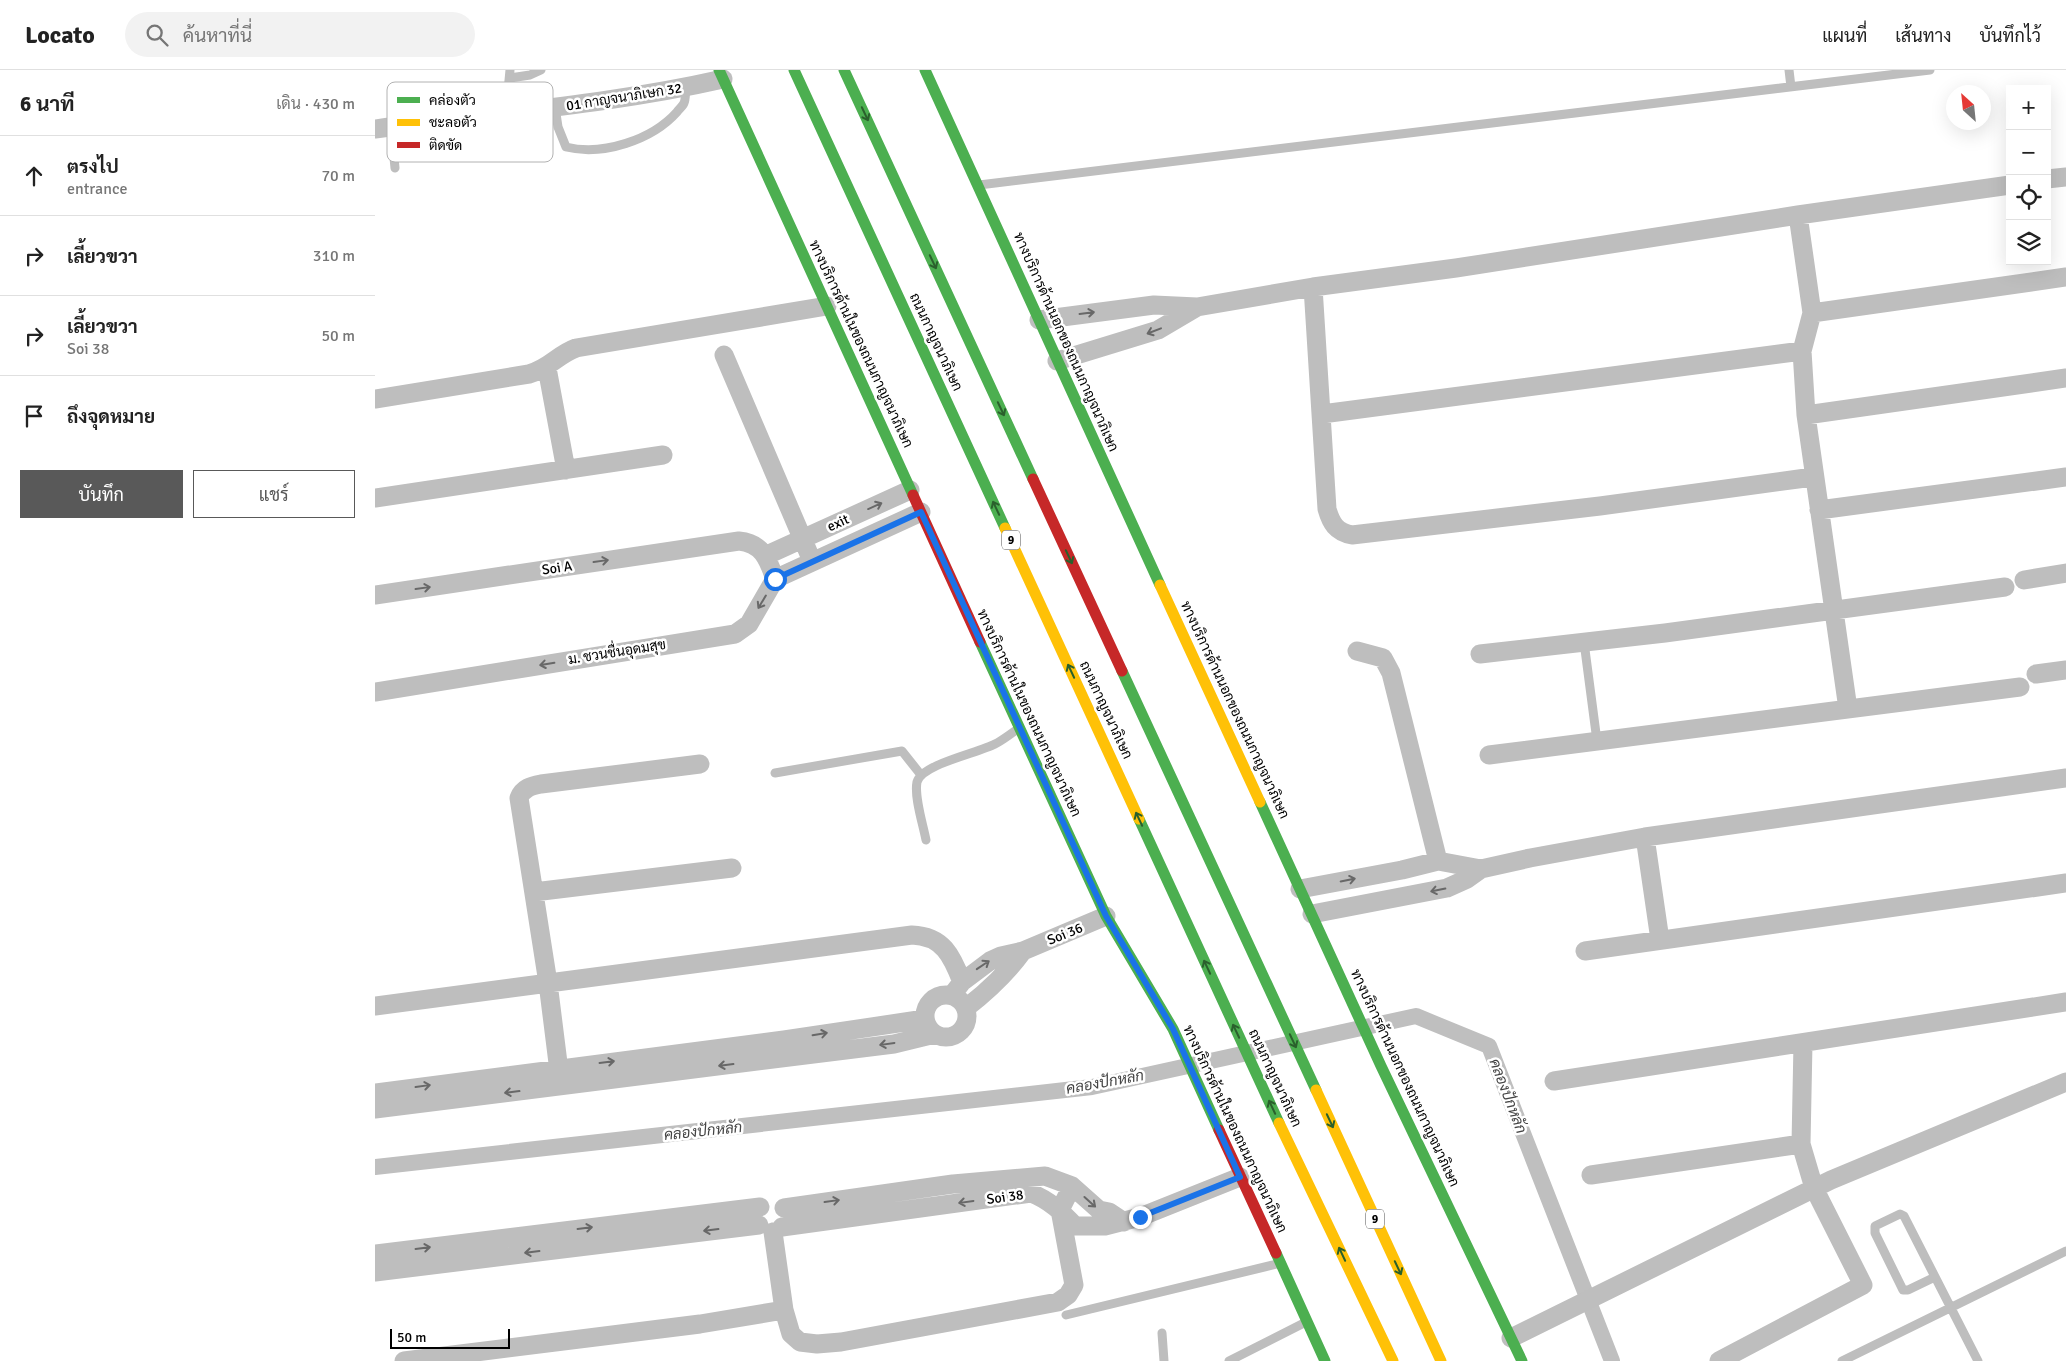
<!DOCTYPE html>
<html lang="th">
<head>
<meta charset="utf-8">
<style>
	:root { --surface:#fff; --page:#f2f2f2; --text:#222; --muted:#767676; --line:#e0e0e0; --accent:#595959 }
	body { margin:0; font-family:Signika,Sarabun,sans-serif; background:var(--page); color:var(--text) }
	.controls { position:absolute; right:15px; top:15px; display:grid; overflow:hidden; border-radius:0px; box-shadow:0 5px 20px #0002 }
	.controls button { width:45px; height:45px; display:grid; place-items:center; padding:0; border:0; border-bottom:1px solid var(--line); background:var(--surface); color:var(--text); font:25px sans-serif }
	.compass { position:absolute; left:1571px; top:15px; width:45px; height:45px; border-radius:50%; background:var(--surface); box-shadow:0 5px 20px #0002; rotate:333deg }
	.scale { position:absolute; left:15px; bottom:12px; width:120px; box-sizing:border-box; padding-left:5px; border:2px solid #000; border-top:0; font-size:14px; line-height:18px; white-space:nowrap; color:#000; -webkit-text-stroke:4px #fff; paint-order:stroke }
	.stop { position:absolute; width:15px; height:15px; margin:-11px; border:4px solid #1a73e8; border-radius:50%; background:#fff }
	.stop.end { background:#1a73e8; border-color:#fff; box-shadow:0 1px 5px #0008 }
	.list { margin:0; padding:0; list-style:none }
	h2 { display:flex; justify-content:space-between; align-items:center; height:65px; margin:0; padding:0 20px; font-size:21px }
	h2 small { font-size:16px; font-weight:400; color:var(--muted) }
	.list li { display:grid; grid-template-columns:32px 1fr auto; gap:15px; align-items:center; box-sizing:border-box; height:80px; padding:0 20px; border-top:1px solid var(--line) }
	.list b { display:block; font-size:19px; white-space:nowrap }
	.list p { margin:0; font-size:16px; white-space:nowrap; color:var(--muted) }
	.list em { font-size:16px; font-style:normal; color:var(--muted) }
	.actions { display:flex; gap:10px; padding:15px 20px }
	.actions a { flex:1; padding:11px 0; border:1px solid var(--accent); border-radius:0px; text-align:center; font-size:18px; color:var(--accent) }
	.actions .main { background:var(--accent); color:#fff }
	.icon { flex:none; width:28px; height:28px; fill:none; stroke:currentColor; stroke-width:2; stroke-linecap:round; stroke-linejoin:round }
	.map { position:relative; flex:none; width:1691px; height:1291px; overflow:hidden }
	header { display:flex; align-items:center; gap:30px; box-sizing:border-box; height:70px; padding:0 25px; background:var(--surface); border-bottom:1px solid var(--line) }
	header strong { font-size:24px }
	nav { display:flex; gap:28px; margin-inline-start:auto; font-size:18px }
	.search { width:350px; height:45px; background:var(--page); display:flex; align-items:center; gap:12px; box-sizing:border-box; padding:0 18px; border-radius:28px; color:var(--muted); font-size:19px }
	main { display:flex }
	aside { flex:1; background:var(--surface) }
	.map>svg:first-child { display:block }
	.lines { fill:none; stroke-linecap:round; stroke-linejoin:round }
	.canal { stroke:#bfbfbf; stroke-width:16 }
	.lane { stroke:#bebebe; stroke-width:9 }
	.street { stroke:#bebebe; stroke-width:19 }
	.fast { stroke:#4caf50; stroke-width:11 }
	.slow { stroke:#ffc107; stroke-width:11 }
	.jam { stroke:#c62828; stroke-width:11 }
	.oneway { stroke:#2a602c }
	.oneway2 { stroke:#686868 }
	.route { stroke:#1a73e8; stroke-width:6 }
	.labels { text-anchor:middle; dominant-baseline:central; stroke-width:5; stroke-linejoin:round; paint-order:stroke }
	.shield { fill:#fff; stroke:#4c4c4c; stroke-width:1 }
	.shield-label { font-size:12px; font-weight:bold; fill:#000 }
	.street-label { font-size:14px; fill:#000; stroke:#fff }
	.water-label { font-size:15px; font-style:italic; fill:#444; stroke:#fff }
	.key { fill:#fff; stroke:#b2b2b2; stroke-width:1 }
	.key-label { font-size:14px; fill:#000 }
</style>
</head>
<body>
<header>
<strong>Locato</strong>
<div class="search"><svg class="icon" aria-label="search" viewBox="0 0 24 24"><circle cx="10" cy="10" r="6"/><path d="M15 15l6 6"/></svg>ค้นหาที่นี่</div>
<nav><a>แผนที่</a><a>เส้นทาง</a><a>บันทึกไว้</a></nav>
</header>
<main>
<aside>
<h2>6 นาที<small>เดิน · 430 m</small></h2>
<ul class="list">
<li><svg class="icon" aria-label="ahead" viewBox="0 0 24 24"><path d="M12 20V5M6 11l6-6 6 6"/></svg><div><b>ตรงไป</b><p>entrance</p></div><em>70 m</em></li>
<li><svg class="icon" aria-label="right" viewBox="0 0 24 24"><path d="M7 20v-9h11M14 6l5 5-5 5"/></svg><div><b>เลี้ยวขวา</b></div><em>310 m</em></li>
<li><svg class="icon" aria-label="right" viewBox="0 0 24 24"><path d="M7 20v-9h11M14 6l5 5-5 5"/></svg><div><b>เลี้ยวขวา</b><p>Soi 38</p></div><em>50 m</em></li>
<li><svg class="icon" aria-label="arrive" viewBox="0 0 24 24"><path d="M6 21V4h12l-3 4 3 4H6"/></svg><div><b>ถึงจุดหมาย</b></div></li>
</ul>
<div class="actions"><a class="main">บันทึก</a><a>แชร์</a></div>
</aside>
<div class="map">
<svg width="1691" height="1291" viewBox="0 0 1691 1291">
	<rect width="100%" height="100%" fill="#fff"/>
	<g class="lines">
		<!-- canal -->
		<path class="canal" d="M0,1097L717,1017L1041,946L1114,976L1237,1291"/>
		<!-- lane -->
		<path class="lane" d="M1414,0L1416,17
			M135,8L155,5L166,0
			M180,37L183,57L191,77C228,86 277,70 302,42C304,39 308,36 309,33C311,29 310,22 311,17
			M135,42L133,21L135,0
			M16,57L20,98
			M604,115L1555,0
			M1209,572L1222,671
			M400,703L527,681L546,705
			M551,770C548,754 539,727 542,712C547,694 603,683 620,674C628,670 635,664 643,659
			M1560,1207L1533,1220H1528L1500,1163V1156L1525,1144L1529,1146L1603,1291
			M691,1245L902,1194
			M787,1263L789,1291
			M854,1291L929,1253
			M1467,1291L1691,1181"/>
		<!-- street -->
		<path class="street" d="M0,59C116,43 234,35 348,9
			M1672,109L1691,107
			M1423,145L1437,243L1427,281L1431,345L1473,639
			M938,217L952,439C956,453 961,462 977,465L1225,436L1438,407
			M1437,243L1691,207
			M664,250L779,235L822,237L938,217L1081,198L1423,145L1635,115
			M349,285L437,491
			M682,291L783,260L822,237
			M172,298L191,400
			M0,329L154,304C175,298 182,285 201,278L452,236
			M947,344L1427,281
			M1431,345L1691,308
			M0,428L288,385
			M1444,440L1691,407
			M392,485L535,420
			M400,509L546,442
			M1649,510L1691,503
			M0,525L364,471C387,473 393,489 400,509L374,554L360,564L0,622
			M982,581L1008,588L1016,603L1063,791
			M1105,584L1290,563L1630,517
			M1661,604L1691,600
			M1114,685L1645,617
			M1270,767L1285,870
			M925,819L1027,800L1063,791L1106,799
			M159,822L357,798
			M937,844L1072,818L1092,809L1106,799L1155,788L1270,767L1691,708
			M1210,881L1691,813
			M577,925L587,912L615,891L626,886L648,881L731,846
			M550 946a21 21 0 1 1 42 0a21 21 0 1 1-42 0Z
			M0,936L537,865C568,866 577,886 587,912
			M591,938C613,921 632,903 648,881
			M185,1009L173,913L144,728C148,718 156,716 166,714L325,694
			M1179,1011L1691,932
			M0,1023L409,970L550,949
			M0,1039L519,974L560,964
			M1216,1105L1426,1074
			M409,1138L578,1114L670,1106L697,1116L724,1140L734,1142L749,1152
			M407,1157L656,1123C674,1130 687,1142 700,1156H730L765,1147L865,1107
			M398,1162L409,1240L416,1264L425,1272L442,1274L466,1272L683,1232L693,1225L699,1215L685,1140L697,1116
			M0,1184L385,1137
			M0,1202L384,1155
			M1136,1268L1456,1110L1691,1012
			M29,1291L325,1254L409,1240
			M1344,1291L1488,1215L1439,1118L1426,1074L1428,973"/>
		<!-- fast -->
		<path class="fast" d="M344,0L538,425
			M419,0L630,458
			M469,0L658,409
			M550,0L785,515
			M605,572L731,846L798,959L844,1060
			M747,601L941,1020
			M885,732L1006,996L1147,1291
			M764,749L904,1053
			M901,1183L950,1291"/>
		<!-- slow -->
		<path class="slow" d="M630,458L764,749
			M785,515L885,732
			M941,1020L1066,1291
			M904,1053L1018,1291"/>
		<!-- jam -->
		<path class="jam" d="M658,409L747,601
			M538,425L605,572
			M844,1060L901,1183"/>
	</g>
	<!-- one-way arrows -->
	<defs><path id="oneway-shaft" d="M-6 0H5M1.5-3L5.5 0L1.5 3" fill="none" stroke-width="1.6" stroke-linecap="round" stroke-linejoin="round" transform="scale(1.25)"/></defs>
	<g class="oneway">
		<use href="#oneway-shaft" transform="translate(490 44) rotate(65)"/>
		<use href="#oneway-shaft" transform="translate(558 192) rotate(65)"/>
		<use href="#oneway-shaft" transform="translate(626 339) rotate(65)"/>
		<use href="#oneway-shaft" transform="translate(621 438) rotate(-115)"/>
		<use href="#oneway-shaft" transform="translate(694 487) rotate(65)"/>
		<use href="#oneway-shaft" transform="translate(696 601) rotate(-115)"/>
		<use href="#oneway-shaft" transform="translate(764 749) rotate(-115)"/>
		<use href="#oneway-shaft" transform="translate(832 897) rotate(-115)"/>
		<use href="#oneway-shaft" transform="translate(861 961) rotate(-115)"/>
		<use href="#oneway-shaft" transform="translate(918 971) rotate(65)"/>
		<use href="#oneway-shaft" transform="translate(897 1037) rotate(-115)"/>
		<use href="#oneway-shaft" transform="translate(955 1051) rotate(65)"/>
		<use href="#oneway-shaft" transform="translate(967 1184) rotate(-115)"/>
		<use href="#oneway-shaft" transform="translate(1023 1198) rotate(65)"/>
	</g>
	<g class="oneway2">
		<use href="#oneway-shaft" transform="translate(712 243) rotate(-7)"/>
		<use href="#oneway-shaft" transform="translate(779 261) rotate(159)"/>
		<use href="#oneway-shaft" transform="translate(500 436) rotate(-24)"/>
		<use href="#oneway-shaft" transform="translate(226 491) rotate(-8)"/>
		<use href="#oneway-shaft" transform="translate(48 518) rotate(-8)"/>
		<use href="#oneway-shaft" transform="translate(387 532) rotate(121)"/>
		<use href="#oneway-shaft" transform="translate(172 594) rotate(171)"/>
		<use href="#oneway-shaft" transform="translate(973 810) rotate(-11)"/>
		<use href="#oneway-shaft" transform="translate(1063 820) rotate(169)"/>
		<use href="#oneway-shaft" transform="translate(608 895) rotate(-34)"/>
		<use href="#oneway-shaft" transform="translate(445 964) rotate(-9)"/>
		<use href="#oneway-shaft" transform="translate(512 974) rotate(172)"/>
		<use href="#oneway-shaft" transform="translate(232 992) rotate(-7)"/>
		<use href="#oneway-shaft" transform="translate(351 995) rotate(173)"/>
		<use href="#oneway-shaft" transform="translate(48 1016) rotate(-8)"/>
		<use href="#oneway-shaft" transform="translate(137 1022) rotate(173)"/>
		<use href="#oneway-shaft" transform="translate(457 1131) rotate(-8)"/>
		<use href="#oneway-shaft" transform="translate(591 1132) rotate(172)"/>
		<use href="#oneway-shaft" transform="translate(715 1132) rotate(42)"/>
		<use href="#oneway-shaft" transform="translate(210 1158) rotate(-7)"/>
		<use href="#oneway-shaft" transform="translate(336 1160) rotate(173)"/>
		<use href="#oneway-shaft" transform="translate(48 1178) rotate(-7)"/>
		<use href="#oneway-shaft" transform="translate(157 1182) rotate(173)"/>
	</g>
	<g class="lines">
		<!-- route -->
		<path class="route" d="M400,509L546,442L731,846L798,959L865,1107L765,1147"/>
	</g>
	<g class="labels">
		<!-- shield labels -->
		<g class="shield">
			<rect x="627" y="460.5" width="18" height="19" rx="4"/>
			<rect x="991" y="1139.5" width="18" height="19" rx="4"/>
		</g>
		<g class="shield-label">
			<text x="636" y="470">9</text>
			<text x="1000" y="1149">9</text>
		</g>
		<!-- street labels -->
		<g class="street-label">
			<text transform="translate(249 27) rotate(-9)">01 กาญจนาภิเษก 32</text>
			<text transform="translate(561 272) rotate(65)">ถนนกาญจนาภิเษก</text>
			<text transform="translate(691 272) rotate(66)">ทางบริการด้านนอกของถนนกาญจนาภิเษก</text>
			<text transform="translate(486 274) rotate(65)">ทางบริการด้านในของถนนกาญจนาภิเษก</text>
			<text transform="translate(463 453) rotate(-24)">exit</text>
			<text transform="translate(182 498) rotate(-8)">Soi A</text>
			<text transform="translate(242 582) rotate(-9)">ม. ชวนชื่นอุดมสุข</text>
			<text transform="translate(731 640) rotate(65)">ถนนกาญจนาภิเษก</text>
			<text transform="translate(860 640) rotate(65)">ทางบริการด้านนอกของถนนกาญจนาภิเษก</text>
			<text transform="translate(654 643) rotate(65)">ทางบริการด้านในของถนนกาญจนาภิเษก</text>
			<text transform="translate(690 864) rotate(-22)">Soi 36</text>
			<text transform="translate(900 1008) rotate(65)">ถนนกาญจนาภิเษก</text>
			<text transform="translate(1030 1008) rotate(65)">ทางบริการด้านนอกของถนนกาญจนาภิเษก</text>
			<text transform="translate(860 1059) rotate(65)">ทางบริการด้านในของถนนกาญจนาภิเษก</text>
			<text transform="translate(630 1127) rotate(-8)">Soi 38</text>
		</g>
		<!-- water labels -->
		<g class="water-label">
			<text transform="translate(730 1012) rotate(-10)">คลองปักหลัก</text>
			<text transform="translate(1133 1026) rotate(69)">คลองปักหลัก</text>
			<text transform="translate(328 1061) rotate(-6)">คลองปักหลัก</text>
		</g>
	</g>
	<!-- legend -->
	<rect x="12" y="12" width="166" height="80" rx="8" class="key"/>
	<rect x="22" y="27" width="23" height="6" fill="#4caf50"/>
	<rect x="22" y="49" width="23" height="7" fill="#ffc107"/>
	<rect x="22" y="72" width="23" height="6" fill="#c62828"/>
	<g class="key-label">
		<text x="54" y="35">คล่องตัว</text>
		<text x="54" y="57">ชะลอตัว</text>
		<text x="54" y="80">ติดขัด</text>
	</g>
</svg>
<div class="controls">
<button>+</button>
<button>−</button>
<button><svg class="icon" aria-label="locate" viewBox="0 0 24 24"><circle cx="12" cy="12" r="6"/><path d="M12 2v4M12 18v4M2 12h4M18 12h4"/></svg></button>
<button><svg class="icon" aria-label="layers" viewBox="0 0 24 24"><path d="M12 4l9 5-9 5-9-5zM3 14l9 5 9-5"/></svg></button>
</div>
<svg class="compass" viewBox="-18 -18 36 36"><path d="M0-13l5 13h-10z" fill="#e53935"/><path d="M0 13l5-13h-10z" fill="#767676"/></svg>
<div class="scale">50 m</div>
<div class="stop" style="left:400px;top:509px"></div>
<div class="stop end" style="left:765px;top:1147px"></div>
</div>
</main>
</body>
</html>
